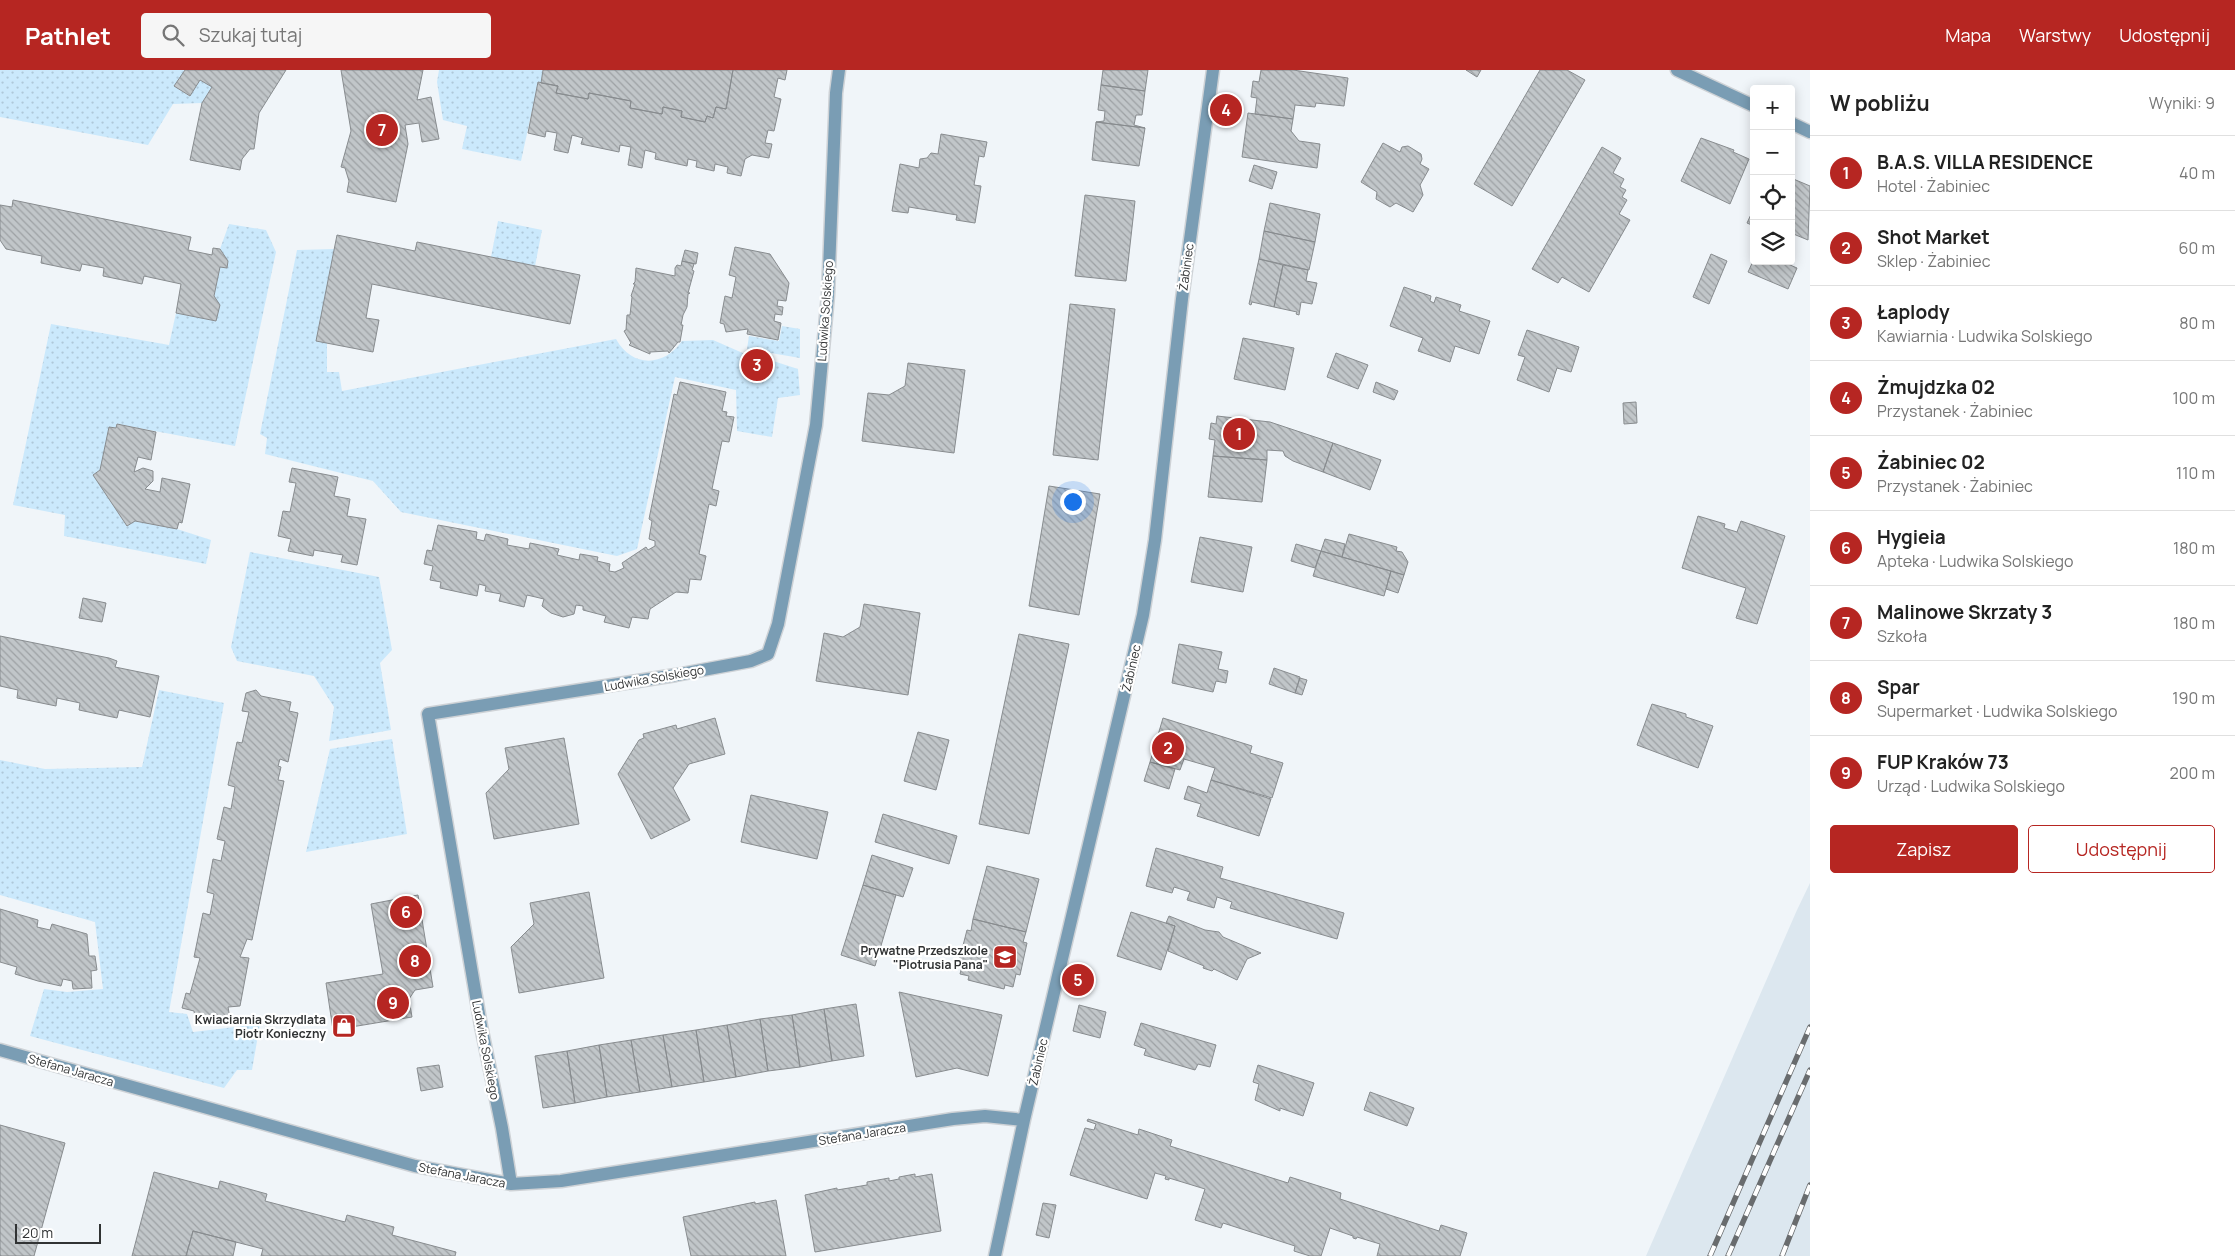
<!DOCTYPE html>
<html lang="pl">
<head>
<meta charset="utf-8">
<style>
	:root { --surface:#fff; --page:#f6f6f6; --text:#222; --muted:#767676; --line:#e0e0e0; --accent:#b62622 }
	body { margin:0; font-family:Manrope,sans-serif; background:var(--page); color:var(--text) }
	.controls { position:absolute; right:15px; top:15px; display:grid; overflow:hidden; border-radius:5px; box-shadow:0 2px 12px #0003 }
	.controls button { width:45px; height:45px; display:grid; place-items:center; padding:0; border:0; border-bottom:1px solid var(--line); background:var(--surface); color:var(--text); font:25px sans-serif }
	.scale { position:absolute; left:15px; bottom:12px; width:86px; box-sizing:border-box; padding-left:5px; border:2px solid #313334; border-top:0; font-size:14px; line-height:18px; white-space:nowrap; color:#313334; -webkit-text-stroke:4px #fff; paint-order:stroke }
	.you { position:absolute; left:1072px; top:431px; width:18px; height:18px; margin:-12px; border:4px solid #fff; border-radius:50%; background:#1a73e8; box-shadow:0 0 0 8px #1a73e833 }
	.badge { display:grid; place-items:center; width:32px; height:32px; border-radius:50%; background:var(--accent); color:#fff; font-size:16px; font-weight:700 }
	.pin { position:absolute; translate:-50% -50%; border:2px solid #fff; box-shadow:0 1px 5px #0006 }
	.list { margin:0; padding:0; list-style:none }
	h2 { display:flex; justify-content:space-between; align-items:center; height:65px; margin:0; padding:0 20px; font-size:21px }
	h2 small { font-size:16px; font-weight:400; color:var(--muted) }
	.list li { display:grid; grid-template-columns:32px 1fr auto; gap:15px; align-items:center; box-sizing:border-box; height:75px; padding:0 20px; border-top:1px solid var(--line) }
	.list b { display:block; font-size:19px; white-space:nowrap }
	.list p { margin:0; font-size:16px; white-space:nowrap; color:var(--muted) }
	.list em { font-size:16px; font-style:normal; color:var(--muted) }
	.actions { display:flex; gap:10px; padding:15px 20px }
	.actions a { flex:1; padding:11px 0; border:1px solid var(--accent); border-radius:5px; text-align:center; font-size:18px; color:var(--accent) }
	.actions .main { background:var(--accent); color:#fff }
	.icon { flex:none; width:28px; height:28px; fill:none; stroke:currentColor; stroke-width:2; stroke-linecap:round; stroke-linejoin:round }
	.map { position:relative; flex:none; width:1810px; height:1186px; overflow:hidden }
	header { display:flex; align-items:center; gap:30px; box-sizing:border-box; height:70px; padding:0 25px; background:var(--accent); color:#fff }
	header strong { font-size:24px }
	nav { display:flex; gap:28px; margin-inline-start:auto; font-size:18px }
	.search { width:350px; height:45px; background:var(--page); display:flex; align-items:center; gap:12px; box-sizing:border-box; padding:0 18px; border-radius:5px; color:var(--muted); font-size:19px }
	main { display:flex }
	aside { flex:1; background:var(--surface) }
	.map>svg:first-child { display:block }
	.built { fill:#dce7ef }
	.grass { fill:url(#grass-dots) }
	.building { fill:url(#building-back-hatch); stroke:#888c8f }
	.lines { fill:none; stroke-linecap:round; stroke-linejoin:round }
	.minor-casing { stroke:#ced2d6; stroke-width:15 }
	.minor { stroke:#7a9db4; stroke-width:12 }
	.rail-casing { stroke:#696c6e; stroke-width:5.5 }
	.rail { stroke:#fff; stroke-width:4; stroke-dasharray:11; stroke-linecap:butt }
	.labels { text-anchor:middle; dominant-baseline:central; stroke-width:4.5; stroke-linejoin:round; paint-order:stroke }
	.street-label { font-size:12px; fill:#313334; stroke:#fff }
	.poi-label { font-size:12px; font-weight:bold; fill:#313334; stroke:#fff; text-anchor:end }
</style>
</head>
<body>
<header>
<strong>Pathlet</strong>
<div class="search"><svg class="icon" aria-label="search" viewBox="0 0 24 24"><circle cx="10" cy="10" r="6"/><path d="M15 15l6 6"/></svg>Szukaj tutaj</div>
<nav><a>Mapa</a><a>Warstwy</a><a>Udostępnij</a></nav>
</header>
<main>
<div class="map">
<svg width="1810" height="1186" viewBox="0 0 1810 1186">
	<defs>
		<pattern id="grass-dots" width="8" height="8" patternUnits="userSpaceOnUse" patternTransform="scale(1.25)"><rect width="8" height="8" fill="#cbe9fc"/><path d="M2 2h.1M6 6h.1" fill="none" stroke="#afc8d9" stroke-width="1.8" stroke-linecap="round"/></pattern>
		<pattern id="building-back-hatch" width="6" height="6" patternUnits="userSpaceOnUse" patternTransform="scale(1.25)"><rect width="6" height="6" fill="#c1c6c9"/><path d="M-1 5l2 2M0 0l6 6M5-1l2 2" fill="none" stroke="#9da1a4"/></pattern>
	</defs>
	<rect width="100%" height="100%" fill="#f0f5f9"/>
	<!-- built -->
	<path class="built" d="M1810,813V1186H1646L1797,840Z"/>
	<!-- grass -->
	<path class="grass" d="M0,0H185L175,16L189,26L200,10L212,17L202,33L173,34L148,75L0,47Z
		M439,0H543L541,13H538L521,91L462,79L467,56L443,50L437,12Z
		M498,151L542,160L535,196L491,187Z
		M229,154L266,160L276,182L235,376L117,354L100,400L93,405L127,456L135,451L177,459L211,470L206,494L64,466L65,445L13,435L51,254L169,275L176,243L216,251L219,235L214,226L220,197H227L228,191L220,179Z
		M335,179L327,273V302H339L342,321L616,269C632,298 664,297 682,271L713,270L745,284L743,306L766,310L772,301L770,290L798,299L800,325L778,328L772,367L737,361L736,320L675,307L637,479L617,486L401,442L373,411L265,384L267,368L260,364L297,180Z
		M782,256L800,259V288L747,279L749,266L779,271Z
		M250,482L379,507L392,580L380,593L391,660L329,671L334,637L314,606L237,591L231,577Z
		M159,620L224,633L169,942L187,944L193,962L260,954L252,1000H237L224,1018L30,966L44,919L67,922L103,919L95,852L0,825V690L45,699L142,697Z
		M392,669L407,764L306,782L330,679Z"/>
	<!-- building -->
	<path class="building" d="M185,0H286L259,43L254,79H250L242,89L240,100L190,90L202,33L212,17L200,10L190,26L174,16Z
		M341,0H423L417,30L431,27L439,69L422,72L419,53L405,55L408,74L396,132L347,122L349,111L345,98L341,97L351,61Z
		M543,0H733L726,39L716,37L713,48L707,46L705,52L681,47L682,41L663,37L662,44L630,38L631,31L589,23L588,29L556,23L558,16L541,13Z
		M733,0H787L785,10L778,8L774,27L781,29L774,61L768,60L765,73L772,74L769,88L752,85L745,89L741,106L727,103L728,97L715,94L714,101L696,97L697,91L688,89L687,96L655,89L656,83L645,80L642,98L628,95L631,77L620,75L619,82L581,74L583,68L572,65L568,83L554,80L557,63L546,61L545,67L528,63L538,12L558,16L556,23L588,29L589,23L631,31L630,38L662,44L663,37L682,41L681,47L705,52L707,46L713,48L716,37L726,39Z
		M1103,0H1148L1145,21L1101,15Z
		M1261,0H1293L1348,8L1344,36L1316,33L1315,37L1295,35L1293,49L1255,44L1257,28L1251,27L1253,11L1259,12Z
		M1466,0H1481L1477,7Z
		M1540,0H1567L1585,10L1512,136L1474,114Z
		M1101,15L1145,21L1142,45H1136L1134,55L1145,58L1096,52L1104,51L1105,41L1098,40Z
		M1248,43L1293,49L1291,61L1299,71L1320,74L1317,98L1242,87Z
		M1096,52L1145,58L1139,96L1092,90Z
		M941,64L987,72L984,87L979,86L974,115L981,116L975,153L956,150L957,145L909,137L908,143L892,141L900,94L919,98L920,89L927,88L931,83L938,84Z
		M1701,68L1734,80L1733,82L1749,89L1730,134L1681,111Z
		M1383,73L1400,82L1402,77L1408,76L1421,84L1422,89L1420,94L1429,99L1420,115L1423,125L1413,142L1396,133L1390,137L1376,129L1377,122L1361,112Z
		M1602,77L1621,88L1613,103L1624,109L1620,117L1626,120L1622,127L1627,130L1619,144L1630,150L1589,222L1562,207L1558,213L1532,199Z
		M1254,95L1277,102L1272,119L1249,111Z
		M1791,108L1810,116L1808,170L1791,163Z
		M1085,125L1135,131L1126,211L1075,206Z
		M13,130L191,167L188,180L212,185L213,178L220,179L228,191L227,198L220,197L214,226L220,235L216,251L176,243L181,214L144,206L142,214L103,206L104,198L82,194L80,201L41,193L42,186L6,179L0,170V135L12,137Z
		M1270,133L1320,144L1315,172L1264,161Z
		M1754,138V156L1747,153Z
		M1264,161L1315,172L1309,200L1259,189Z
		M337,165L415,181L417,172L580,205L570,254L372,214L366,248L379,250L373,282L316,271Z
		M735,177L770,184L789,213L786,231L778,230L777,236L783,237L782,245L775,244L774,251L781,253L778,270L747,264L748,259L726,262L724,254L720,253L725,226L732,228L736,207L729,205Z
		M685,180L698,183L696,194L682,191Z
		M1711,184L1727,191L1709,234L1693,227Z
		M1259,189L1283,195L1274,237L1252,232L1251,235L1249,234Z
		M1754,189V191H1781L1797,198L1788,219L1748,202Z
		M682,191L694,194L692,200L694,201L688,223H690L688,224L687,237L683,245L681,255H683L680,272H678L669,283L668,281L650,282V284L629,275L631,273L624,261L626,260L627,245H630L632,227L631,226L635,214H633L635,212L636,198L675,206V198L677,195L681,196Z
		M1283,195L1308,200L1306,211L1317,213L1312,234L1301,232L1299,245L1296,244L1297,242L1274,237Z
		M1404,217L1431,226L1430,231L1434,233L1436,227L1461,235L1459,241L1490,251L1479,284L1455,276L1450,292L1418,281L1423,268L1390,256Z
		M1070,234L1115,239L1098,390L1053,385Z
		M1527,260L1579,277L1571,302L1557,298L1549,322L1517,310L1525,287L1518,285Z
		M1243,268L1294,278L1285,320L1234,309Z
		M1336,283L1368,295L1358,319L1327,307Z
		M754,286L767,289L769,301L765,303L764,307L745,304L747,287Z
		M908,293L965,300L954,383L862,371L868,323L889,325L905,316Z
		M680,312L726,322L722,341L727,342L726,346L734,347L729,372L722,371L712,419L719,421L716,436L709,434L699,484L706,486L701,510L690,509L688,523L676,522L650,539L648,549L632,547L629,558L604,552L606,546L583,540V536L576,535L574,544L563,547L551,543L542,536L544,529L527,525L524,537L499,531L501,524L485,521L486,516L479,514L477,526L440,518L441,512L430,510L433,496L424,494L427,480L432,481L438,455L477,462L476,469L484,471L486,464L508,469L507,475L529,479L530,473L559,479L557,485L579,490L580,484L598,487L597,491L610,494L609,501L615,502L624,498L622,493L646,477L648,480L655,476V471L649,469L652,451L649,449L674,324L677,325Z
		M1376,312L1398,321L1394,330L1373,322Z
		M1636,332L1637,353L1624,354L1623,333Z
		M1217,346L1270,352L1333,373L1323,402L1293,391L1285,386L1283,381L1267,380V390L1213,386L1215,370L1209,369L1211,353L1216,354Z
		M117,354L156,362L151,390L138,387L134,402L143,398L153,401V411L145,419L160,422L162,408L190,414L182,453L179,452L177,459L135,451L127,456L93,405L100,400L109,357L116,358Z
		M1333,373L1381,390L1370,420L1323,402Z
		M1213,386L1267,390L1262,432L1208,427Z
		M292,398L338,407L334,426L350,429L347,446L366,449L357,495L341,492L343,485L314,480L313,486L288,481L291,469L278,466L283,441L290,442L296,413L289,412Z
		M1049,416L1100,424L1079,545L1029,536Z
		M1698,446L1725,454L1724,458L1737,462L1741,451L1785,466L1757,554L1736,548L1746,518L1682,498Z
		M1349,464L1397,477L1396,481L1402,482L1408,492L1404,505L1342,487Z
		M1200,467L1252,477L1243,522L1191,512Z
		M1325,469L1345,474L1342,487L1321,481Z
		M1296,474L1321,481L1315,498L1291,491Z
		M1321,481L1391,501L1384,526L1313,506Z
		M1391,501L1404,505L1398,523L1386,519Z
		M83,528L106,533L102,552L79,548Z
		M864,534L920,543L908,625L816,611L824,563L843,567L860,557Z
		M1019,564L1069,574L1029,764L979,754Z
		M0,566L109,588L117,591L115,597L159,606L150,647L119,640L117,648L79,640L80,633L57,628L56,636L17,628L18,620L0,616Z
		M1179,574L1222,582L1218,599L1228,601L1226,613L1216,611L1213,622L1172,613Z
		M1274,598L1300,607L1295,623L1269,614Z
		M1300,608L1307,610L1302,625L1295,623Z
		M256,620L261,626L291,632L289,641L298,643L288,692L280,689L278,696L281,697L278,710L284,711L252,870L247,869L240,887L249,888L240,936L228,937L230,948L196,954L194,941L182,938L186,923L190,924L200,888L194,887L203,843L210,845L214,824L207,822L213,789L221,791L225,771L217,769L224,737L231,739L235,717L228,715L237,672L242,673L249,642L242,641L246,623Z
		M1652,634L1686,644V647L1713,656L1698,698L1637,675Z
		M715,648L725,684L689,694L673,718L690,750L651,769L618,704L639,670L644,668L643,664L676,655L677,659Z
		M1163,648L1252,676L1250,683L1283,693L1272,728L1211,710L1215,698L1184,689L1180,700L1150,692Z
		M918,662L949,670L936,720L904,711Z
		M564,668L579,754L494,769L486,723L509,699L505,678Z
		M1150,692L1175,699L1169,719L1144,711Z
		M1211,710L1271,729L1259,766L1197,746L1201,734L1184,729L1188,716L1207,723Z
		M751,725L828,742L817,789L741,772Z
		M883,744L957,766L949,794L875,772Z
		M1156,778L1223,797L1220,808L1344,843L1337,869L1230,838L1232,832L1217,827L1214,838L1187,830L1190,822L1174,817L1172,823L1146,816Z
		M872,785L913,798L903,827L863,815Z
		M987,796L1039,809L1026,862L973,849Z
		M863,815L896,825L875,896L841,885Z
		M589,822L604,908L519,923L511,877L534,854L530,833Z
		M418,825L433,917L415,920L409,929L412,947L333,960L326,913L383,904L371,834Z
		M0,839L38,850L37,857L50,860L52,854L87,864L89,886H95L97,900L91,901L92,918L73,919L72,911L63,909L61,916L38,911L15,904L17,897L0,892Z
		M1131,842L1175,856L1161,900L1117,886Z
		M1169,846L1205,860L1219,862L1223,867L1261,883L1247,889L1237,910L1214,899L1212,901L1203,898L1204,896L1168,881L1175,856L1166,853Z
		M973,849L1026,862L1023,872L1027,873L1020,905L1016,904L1013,917L1005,915L1004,919L968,910L969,906L960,904L963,892L959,891L967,860L971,861Z
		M899,922L1002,945L988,1006L957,998L916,1007Z
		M856,934L864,986L832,991L824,939Z
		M1079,935L1106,942L1100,968L1073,961Z
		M824,939L832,991L800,997L792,945Z
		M792,945L800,997L768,1001L760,949Z
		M760,949L768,1001L736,1007L727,955Z
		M1141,953L1216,975L1210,997L1198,994L1195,1000L1144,985L1146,979L1134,975Z
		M727,955L736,1007L704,1012L696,960Z
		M696,960L704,1012L672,1017L663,965Z
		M663,965L672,1017L640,1022L631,970Z
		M631,970L640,1022L607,1027L599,975Z
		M599,975L607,1027L575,1033L567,981Z
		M567,981L575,1033L543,1038L535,986Z
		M439,995L443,1017L421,1021L417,998Z
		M1258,995L1314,1013L1303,1046L1280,1038V1041L1255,1030L1259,1014L1253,1012Z
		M1370,1022L1414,1038L1407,1056L1364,1040Z
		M1088,1049L1138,1065L1139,1059L1172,1070L1170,1076L1288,1113L1290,1107L1341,1123L1340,1129L1439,1161L1441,1155L1467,1163L1460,1186H1377L1380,1174L1357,1167L1356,1169L1353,1168V1166L1330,1158L1321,1186H1310L1294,1181L1295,1176L1223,1153L1221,1158L1195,1150L1205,1119L1169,1108V1110L1165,1109L1166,1106L1155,1103L1147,1129L1070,1105L1085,1058L1094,1060L1096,1054L1087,1051Z
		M0,1055L65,1073L34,1186H0Z
		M154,1102L218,1119L220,1111L267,1124L265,1131L345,1152L347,1145L394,1157L392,1165L456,1182L455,1186H261L263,1179L193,1161L186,1186H132Z
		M915,1104V1107L932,1104L941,1161L815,1182L805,1125L837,1118V1120L867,1115V1112L889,1108V1111L899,1109V1107Z
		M776,1130L786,1186H691L683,1147L755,1132V1134Z
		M1043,1133L1056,1135L1049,1168L1036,1165Z
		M193,1161L236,1172L233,1186H186Z"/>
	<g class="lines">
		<defs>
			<path id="minor" d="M1677,0L1754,36
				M1791,53L1810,62
				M0,980L415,1096L511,1114L561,1111L953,1049L985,1046L1024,1050
				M511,1114L502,1058L481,956L428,644L676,605L751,591L768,584L778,554L816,355L828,225L836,23L839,0
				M995,1186L1024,1050L1143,545L1155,470L1182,229L1213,0"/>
		</defs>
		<!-- minor casing -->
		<use href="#minor" class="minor-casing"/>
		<!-- minor -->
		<use href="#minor" class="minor"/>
		<defs>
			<path id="rail" d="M1710,1186L1810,957
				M1728,1186L1810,1000
				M1782,1186L1810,1115"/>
		</defs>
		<!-- rail casing -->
		<use href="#rail" class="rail-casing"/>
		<!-- rail -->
		<use href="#rail" class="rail"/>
	</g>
	<!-- icons -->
	<defs>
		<symbol id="school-square" viewBox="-11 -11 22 22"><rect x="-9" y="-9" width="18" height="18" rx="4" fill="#b62622" stroke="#fff"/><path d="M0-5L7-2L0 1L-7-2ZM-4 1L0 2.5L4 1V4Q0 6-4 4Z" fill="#fff"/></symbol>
		<symbol id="shop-square" viewBox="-11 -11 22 22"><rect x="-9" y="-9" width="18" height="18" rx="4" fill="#b62622" stroke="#fff"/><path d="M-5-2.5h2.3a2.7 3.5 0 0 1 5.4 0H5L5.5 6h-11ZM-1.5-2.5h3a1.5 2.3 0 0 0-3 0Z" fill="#fff"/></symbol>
	</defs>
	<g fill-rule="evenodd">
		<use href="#school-square" x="991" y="873" width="28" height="28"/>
		<use href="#shop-square" x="330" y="942" width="28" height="28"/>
	</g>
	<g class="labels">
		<!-- street labels -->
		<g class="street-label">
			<text transform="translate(1186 197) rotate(-82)">Żabiniec</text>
			<text transform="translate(825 241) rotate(-86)">Ludwika Solskiego</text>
			<text transform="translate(1131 598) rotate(-77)">Żabiniec</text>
			<text transform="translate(654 608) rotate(-10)">Ludwika Solskiego</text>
			<text transform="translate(486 980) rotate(79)">Ludwika Solskiego</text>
			<text transform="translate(1038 992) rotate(-77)">Żabiniec</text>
			<text transform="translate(71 1000) rotate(16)">Stefana Jaracza</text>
			<text transform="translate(862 1064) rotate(-9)">Stefana Jaracza</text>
			<text transform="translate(462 1105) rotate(11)">Stefana Jaracza</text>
		</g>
		<!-- poi labels -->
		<g class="poi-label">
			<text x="988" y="880">Prywatne Przedszkole<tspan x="988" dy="14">"Piotrusia Pana"</tspan></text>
			<text x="326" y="949">Kwiaciarnia Skrzydlata<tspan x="326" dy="14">Piotr Konieczny</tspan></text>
		</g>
	</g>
</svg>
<div class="controls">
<button>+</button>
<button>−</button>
<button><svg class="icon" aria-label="locate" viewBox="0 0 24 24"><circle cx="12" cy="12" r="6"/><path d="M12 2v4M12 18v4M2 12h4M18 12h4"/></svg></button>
<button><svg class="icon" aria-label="layers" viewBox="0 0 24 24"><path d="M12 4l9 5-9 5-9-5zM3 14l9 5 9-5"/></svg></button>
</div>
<div class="scale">20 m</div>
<div class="you"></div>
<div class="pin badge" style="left:1239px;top:364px">1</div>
<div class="pin badge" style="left:1168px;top:678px">2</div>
<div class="pin badge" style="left:757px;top:295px">3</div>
<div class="pin badge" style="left:1226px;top:40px">4</div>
<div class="pin badge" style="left:1078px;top:910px">5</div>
<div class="pin badge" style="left:406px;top:842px">6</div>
<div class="pin badge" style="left:382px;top:60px">7</div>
<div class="pin badge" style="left:415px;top:891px">8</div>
<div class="pin badge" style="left:393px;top:933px">9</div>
</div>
<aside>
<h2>W pobliżu<small>Wyniki: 9</small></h2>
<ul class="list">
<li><span class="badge">1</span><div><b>B.A.S. VILLA RESIDENCE</b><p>Hotel · Żabiniec</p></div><em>40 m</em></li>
<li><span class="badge">2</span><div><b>Shot Market</b><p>Sklep · Żabiniec</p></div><em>60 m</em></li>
<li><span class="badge">3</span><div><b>Łaplody</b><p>Kawiarnia · Ludwika Solskiego</p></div><em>80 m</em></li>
<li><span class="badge">4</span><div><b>Żmujdzka 02</b><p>Przystanek · Żabiniec</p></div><em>100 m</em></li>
<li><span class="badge">5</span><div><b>Żabiniec 02</b><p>Przystanek · Żabiniec</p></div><em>110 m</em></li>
<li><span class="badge">6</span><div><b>Hygieia</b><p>Apteka · Ludwika Solskiego</p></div><em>180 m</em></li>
<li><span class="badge">7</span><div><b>Malinowe Skrzaty 3</b><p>Szkoła</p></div><em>180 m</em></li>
<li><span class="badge">8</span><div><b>Spar</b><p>Supermarket · Ludwika Solskiego</p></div><em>190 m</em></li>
<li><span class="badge">9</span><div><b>FUP Kraków 73</b><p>Urząd · Ludwika Solskiego</p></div><em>200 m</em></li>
</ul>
<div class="actions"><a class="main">Zapisz</a><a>Udostępnij</a></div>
</aside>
</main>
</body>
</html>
